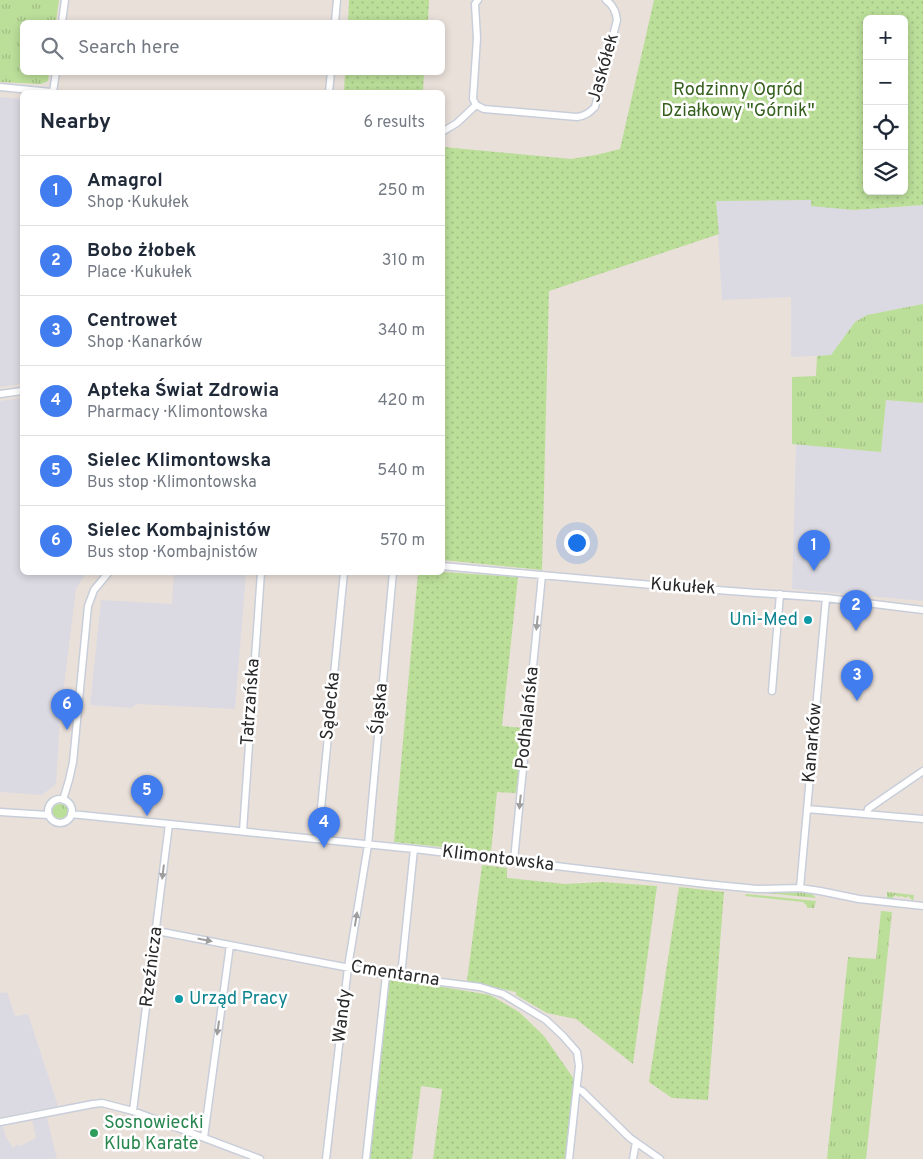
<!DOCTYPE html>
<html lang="en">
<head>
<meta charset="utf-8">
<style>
	:root { --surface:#fff; --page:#f2f2f3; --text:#1f2937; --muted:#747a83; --line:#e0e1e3; --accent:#427def }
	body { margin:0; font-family:Overpass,sans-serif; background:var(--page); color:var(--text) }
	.controls { position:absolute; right:15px; top:15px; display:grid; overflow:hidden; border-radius:8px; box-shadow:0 2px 8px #0003 }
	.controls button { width:45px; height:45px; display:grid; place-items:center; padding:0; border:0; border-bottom:1px solid var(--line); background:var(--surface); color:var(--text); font:25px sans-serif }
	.you { position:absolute; left:576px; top:542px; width:18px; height:18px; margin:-12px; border:4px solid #fff; border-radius:50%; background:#1a73e8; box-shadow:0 0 0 8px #1a73e833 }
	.badge { display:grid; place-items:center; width:32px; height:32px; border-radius:50%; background:var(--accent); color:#fff; font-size:16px; font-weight:700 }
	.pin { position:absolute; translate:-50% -41px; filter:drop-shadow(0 1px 2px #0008) }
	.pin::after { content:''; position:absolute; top:26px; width:18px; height:15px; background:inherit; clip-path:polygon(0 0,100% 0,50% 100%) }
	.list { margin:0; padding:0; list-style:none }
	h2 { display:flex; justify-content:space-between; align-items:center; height:65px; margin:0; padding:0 20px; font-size:21px }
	h2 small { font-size:16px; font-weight:400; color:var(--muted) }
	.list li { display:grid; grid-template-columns:32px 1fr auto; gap:15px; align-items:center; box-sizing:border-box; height:70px; padding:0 20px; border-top:1px solid var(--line) }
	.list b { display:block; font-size:19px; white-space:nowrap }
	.list p { margin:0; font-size:16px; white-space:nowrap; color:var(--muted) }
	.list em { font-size:16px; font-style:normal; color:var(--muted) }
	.icon { flex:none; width:28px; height:28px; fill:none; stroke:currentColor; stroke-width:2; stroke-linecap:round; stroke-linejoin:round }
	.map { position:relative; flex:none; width:923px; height:1159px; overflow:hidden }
	.search { position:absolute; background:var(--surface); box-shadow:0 2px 8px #0003; left:20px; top:20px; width:425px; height:55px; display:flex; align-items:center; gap:12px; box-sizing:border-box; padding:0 18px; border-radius:8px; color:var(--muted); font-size:19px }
	.panel { position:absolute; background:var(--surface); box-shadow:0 2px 8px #0003; left:20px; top:90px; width:425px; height:485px; border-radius:8px }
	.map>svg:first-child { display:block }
	.industrial { fill:#dbdae2 }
	.grass { fill:url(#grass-tufts) }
	.garden { fill:url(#garden-dots); fill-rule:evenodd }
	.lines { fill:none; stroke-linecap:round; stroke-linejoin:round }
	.minor-casing { stroke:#c8ced9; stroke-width:9 }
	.minor { stroke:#fff; stroke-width:6 }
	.oneway { fill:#9e9e9e }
	.culture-dot { fill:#0f9aa8; stroke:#fff; stroke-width:2 }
	.leisure-dot { fill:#2e9e5b; stroke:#fff; stroke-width:2 }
	.labels { text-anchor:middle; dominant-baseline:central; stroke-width:5; stroke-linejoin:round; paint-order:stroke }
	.street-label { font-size:18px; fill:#282828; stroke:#fff }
	.park-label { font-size:18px; fill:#355f1d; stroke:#fff }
	.culture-label { font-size:18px; fill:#0d838f; stroke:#fff; text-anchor:end }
	.leisure-label { font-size:18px; fill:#27864d; stroke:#fff; text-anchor:start }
</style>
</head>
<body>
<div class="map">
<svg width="923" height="1159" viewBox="0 0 923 1159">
	<defs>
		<pattern id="grass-tufts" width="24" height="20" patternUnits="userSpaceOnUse" patternTransform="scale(1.25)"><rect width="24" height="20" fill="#bbde99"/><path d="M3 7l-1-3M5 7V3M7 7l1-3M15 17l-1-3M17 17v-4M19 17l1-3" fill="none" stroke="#a1be84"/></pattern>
		<pattern id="garden-dots" width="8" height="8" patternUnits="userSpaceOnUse" patternTransform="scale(1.25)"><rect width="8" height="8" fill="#bbde99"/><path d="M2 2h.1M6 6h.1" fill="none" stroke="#a1be84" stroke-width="1.8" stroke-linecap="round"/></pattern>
	</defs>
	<rect width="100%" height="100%" fill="#eae0da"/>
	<!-- industrial -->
	<path class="industrial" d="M0,97L22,99V384L0,387Z
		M811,200V205L854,210L923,205V304L867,315L855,322L831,355L791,357V297L722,300L716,201Z
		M22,398V572L86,573L76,589L60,719L56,784L42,795L0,792V401Z
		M886,400L923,403V601L792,589L796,444L881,452Z
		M174,573H246L235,709L137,704L131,708L90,705L101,600L172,604Z
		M7,992L15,1016L28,1014L58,1106L0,1117V993Z
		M47,1118L57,1159H0V1126H3L6,1137L13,1148L18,1144L20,1146L36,1138L32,1120Z"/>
	<!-- grass -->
	<path class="grass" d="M0,0H59L56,22H22V72L49,73L48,81L41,84L0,82Z
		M923,304V403L886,400L881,452L792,444V377L816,376L817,356L831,355L855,322L867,315Z
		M52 812a8 8 0 1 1 16 0a8 8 0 1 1-16 0Z
		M796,892L812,894L816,898L766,893Z
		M887,892L914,895L913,901L908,896L906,898L901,896L899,897L895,895L893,897L894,899L887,898Z
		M746,894L816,901L814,908H807V906L803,902L745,896Z
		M881,911L892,912L866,1159H827L848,957L876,959Z"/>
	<!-- garden -->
	<path class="garden" d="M349,0H429L428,22H348Z
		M654,0H923V205L854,210L811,206V200L716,201L719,234L549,291L542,570L443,560V147L571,159L596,155L620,149ZM867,19H904V191H867Z
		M345,73H424L423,92H344Z
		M443,572L518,577L502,726L523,728L516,793L497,792L491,852L394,842L418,573Z
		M482,865L507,868V878L565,884L602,882L657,886L633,1064L576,1019L547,1013L516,995V992L467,981Z
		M679,887L724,892L708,1100L672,1098L649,1082Z
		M389,978L490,995L519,1012L544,1036L574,1079L565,1159H433L442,1089L421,1086L412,1159H368L387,982Z"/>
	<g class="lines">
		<defs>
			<path id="minor" d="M62,22L65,0
				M335,22L337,0
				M0,87L51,92
				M53,92L56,72
				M329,92L331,72
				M476,105L484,109L577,117C585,116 589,113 595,107L617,20C616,11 613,5 606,0
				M442,132L457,123L476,105L473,99L477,38L475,4L478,0
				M0,394L22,391
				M442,566L663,586L826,598L923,610
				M772,691L780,594
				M48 811a12 12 0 1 1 24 0a12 12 0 1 1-24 0Z
				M63,800L69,780L73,762L88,606L94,590L109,572
				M807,809L923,819
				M0,812L48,815
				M71,814L414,849L706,884L757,889L800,888L820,891L859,899L923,906
				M867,814L868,809L875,804L923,771
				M243,831L261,572
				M318,839L344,572
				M514,860L542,575
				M800,888L826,598
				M157,931L386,975L480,987L503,994L546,1020L563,1036L577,1052L579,1066L569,1159
				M401,976L414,849
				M577,1089L582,1091L630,1138L660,1159
				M133,1111L169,824
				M0,1122L93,1104L102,1103L133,1111L260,1159
				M204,1137L230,945
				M326,1159L348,967L368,845L393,572
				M366,1159L386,975
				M633,1159L636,1142"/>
		</defs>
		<!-- minor casing -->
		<use href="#minor" class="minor-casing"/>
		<!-- minor -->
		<use href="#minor" class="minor"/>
	</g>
	<!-- one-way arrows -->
	<defs><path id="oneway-solid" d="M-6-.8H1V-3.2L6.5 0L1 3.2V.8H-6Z" transform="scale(1.25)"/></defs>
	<g class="oneway">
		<use href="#oneway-solid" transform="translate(537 623) rotate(96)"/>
		<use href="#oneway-solid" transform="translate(520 802) rotate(96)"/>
		<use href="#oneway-solid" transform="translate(163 872) rotate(97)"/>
		<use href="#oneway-solid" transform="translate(356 919) rotate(-81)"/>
		<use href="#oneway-solid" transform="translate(205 940) rotate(11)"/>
		<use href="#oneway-solid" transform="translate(218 1028) rotate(98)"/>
	</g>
	<!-- markers -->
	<g class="culture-dot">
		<circle cx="808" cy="620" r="5"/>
		<circle cx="179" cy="999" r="5"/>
	</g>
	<circle class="leisure-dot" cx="94" cy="1133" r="5"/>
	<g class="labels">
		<!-- street labels -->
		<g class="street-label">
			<text transform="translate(604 68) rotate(-74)">Jaskółek</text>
			<text transform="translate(683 587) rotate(4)">Kukułek</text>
			<text transform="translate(251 702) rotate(-86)">Tatrzańska</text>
			<text transform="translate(331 706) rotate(-84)">Sądecka</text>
			<text transform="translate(380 709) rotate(-85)">Śląska</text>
			<text transform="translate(528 718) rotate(-84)">Podhalańska</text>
			<text transform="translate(813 743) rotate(-85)">Kanarków</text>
			<text transform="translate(498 859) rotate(7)">Klimontowska</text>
			<text transform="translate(152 967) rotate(-83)">Rzeźnicza</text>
			<text transform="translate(395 974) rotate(9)">Cmentarna</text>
			<text transform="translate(343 1016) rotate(-83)">Wandy</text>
		</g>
		<!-- park labels -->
		<g class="park-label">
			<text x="738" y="90">Rodzinny Ogród<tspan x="738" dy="21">Działkowy "Górnik"</tspan></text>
		</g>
		<!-- culture labels -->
		<g class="culture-label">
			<text x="798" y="620">Uni-Med</text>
			<text x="189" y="999" text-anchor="start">Urząd Pracy</text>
		</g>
		<!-- leisure labels -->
		<g class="leisure-label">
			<text x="104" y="1123">Sosnowiecki<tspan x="104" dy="21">Klub Karate</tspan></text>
		</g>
	</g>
</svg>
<div class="controls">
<button>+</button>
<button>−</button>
<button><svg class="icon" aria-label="locate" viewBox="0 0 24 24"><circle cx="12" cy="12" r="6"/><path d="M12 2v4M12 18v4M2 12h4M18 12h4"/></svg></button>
<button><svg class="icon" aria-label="layers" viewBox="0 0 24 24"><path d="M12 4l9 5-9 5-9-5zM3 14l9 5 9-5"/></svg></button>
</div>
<div class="you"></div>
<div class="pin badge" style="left:814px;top:571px">1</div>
<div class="pin badge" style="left:856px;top:631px">2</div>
<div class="pin badge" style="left:857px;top:701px">3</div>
<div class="pin badge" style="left:324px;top:848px">4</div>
<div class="pin badge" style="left:147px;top:816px">5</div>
<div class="pin badge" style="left:67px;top:730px">6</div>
<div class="search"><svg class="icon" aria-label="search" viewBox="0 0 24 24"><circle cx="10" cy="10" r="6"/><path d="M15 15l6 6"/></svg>Search here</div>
<section class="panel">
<h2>Nearby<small>6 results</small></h2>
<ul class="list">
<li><span class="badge">1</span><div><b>Amagrol</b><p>Shop · Kukułek</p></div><em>250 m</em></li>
<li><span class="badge">2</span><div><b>Bobo żłobek</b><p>Place · Kukułek</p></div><em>310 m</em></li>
<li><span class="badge">3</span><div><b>Centrowet</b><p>Shop · Kanarków</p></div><em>340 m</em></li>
<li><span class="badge">4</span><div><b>Apteka Świat Zdrowia</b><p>Pharmacy · Klimontowska</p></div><em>420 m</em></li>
<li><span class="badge">5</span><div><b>Sielec Klimontowska</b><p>Bus stop · Klimontowska</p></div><em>540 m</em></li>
<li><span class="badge">6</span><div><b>Sielec Kombajnistów</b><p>Bus stop · Kombajnistów</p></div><em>570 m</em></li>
</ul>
</section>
</div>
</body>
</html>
